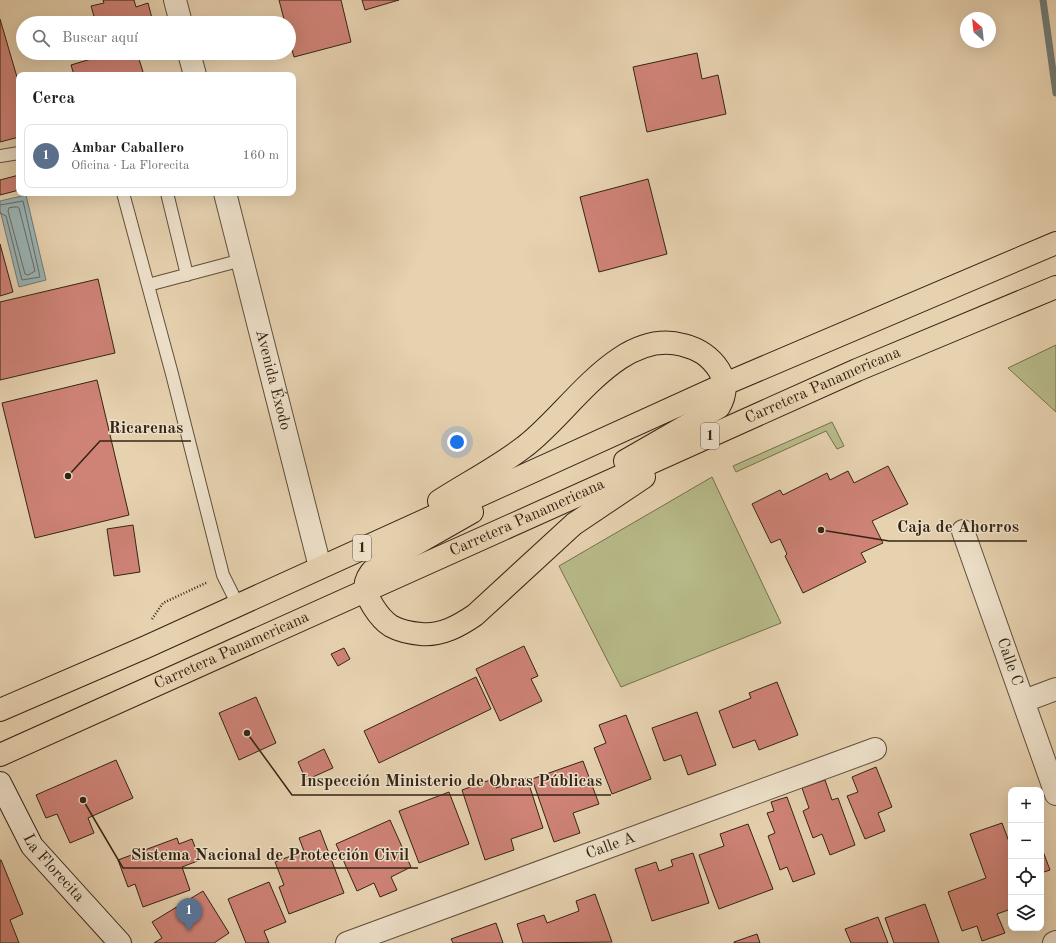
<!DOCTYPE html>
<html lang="es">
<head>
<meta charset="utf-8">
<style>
	:root { --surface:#fff; --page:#f6f6f6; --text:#202124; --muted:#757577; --line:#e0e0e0; --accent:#ea580c }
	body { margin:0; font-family:"Old Standard TT",serif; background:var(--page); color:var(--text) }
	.controls { position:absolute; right:12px; bottom:12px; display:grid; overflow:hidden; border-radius:8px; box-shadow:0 4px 16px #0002 }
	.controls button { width:36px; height:36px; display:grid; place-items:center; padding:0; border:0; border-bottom:1px solid var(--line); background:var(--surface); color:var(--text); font:20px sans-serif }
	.compass { position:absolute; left:960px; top:12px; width:36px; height:36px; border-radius:50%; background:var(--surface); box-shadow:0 4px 16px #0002; rotate:333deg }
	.you { position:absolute; left:457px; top:442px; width:14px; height:14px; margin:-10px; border:3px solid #fff; border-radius:50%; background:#1a73e8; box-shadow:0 0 0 6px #1a73e833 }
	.badge { display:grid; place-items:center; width:26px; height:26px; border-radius:50%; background:var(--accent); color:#fff; font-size:13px; font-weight:700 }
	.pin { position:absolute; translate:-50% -33px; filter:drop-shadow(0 1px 2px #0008) }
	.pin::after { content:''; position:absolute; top:21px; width:14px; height:12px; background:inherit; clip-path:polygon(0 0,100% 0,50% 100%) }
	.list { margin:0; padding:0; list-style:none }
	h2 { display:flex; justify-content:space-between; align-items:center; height:52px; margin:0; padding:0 16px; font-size:17px }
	h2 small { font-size:13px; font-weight:400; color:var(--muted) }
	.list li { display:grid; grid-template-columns:26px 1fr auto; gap:12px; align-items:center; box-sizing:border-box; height:64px; margin:0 8px 8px; padding:0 8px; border:1px solid var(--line); border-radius:8px }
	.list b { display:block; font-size:15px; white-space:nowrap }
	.list p { margin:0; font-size:13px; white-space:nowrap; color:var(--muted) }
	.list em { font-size:13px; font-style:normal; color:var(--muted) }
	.icon { flex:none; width:22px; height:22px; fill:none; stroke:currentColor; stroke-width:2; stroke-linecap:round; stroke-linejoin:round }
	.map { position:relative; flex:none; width:1056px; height:943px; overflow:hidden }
	.search { position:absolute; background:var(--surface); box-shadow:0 4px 16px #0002; left:16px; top:16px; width:280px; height:44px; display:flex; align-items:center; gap:10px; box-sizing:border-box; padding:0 14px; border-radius:22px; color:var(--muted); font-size:15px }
	.panel { position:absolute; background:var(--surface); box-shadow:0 4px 16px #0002; left:16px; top:72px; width:280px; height:124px; border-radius:8px }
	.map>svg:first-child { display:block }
	.green { fill:#b8bb8a; stroke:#76704f }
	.water { fill:#9bb5b7; stroke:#717b76 }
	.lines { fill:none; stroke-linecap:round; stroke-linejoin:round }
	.shore { stroke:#676c66; stroke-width:1 }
	.stream { stroke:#717b76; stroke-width:7 }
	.building { fill:#cf8377; stroke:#332414 }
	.service-casing { stroke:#60503b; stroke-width:14 }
	.minor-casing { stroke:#60503b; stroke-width:24 }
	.secondary-casing { stroke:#332414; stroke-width:24 }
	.trunk-casing { stroke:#332414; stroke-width:24 }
	.path { stroke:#332414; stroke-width:2.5; stroke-dasharray:1 2; stroke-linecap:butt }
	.service { stroke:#efe2cc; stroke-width:12 }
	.minor { stroke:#efe2cc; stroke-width:22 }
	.secondary { stroke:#efe2cc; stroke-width:22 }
	.trunk { stroke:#e7d2b0; stroke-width:22 }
	.labels { text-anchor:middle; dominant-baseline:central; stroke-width:3; stroke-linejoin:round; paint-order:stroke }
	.shield { fill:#efe2cc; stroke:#6b5d4b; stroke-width:1 }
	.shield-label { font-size:15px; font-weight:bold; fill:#332414 }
	.street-label { font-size:16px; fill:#332414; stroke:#efe2cc }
	.leader { fill:none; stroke:#332414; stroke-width:1.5 }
	.callout-dot { fill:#332414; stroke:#efe2cc; stroke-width:1.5 }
	.callout-label { font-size:17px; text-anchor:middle; font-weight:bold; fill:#332414; stroke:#efe2cc; stroke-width:3; stroke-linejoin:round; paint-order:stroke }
</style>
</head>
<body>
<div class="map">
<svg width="1056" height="943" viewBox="0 0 1056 943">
	<rect width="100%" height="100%" fill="#e7d2b0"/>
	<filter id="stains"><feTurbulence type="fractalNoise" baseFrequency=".005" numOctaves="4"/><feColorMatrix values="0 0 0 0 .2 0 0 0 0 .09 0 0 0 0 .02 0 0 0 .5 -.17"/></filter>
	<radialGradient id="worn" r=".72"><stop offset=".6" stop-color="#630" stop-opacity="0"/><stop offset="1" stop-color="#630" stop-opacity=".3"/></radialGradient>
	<!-- green -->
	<path class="green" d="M1056,345V412L1008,368Z
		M832,422L844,446L837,449L826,431L736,472L733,466Z
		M712,477L781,623L621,687L559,566Z"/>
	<!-- water -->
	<path class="water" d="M26,195L46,280L19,287L0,210V201Z"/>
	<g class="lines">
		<!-- shore -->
		<path class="shore" d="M0,205L23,201L40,277L22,280L6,216L0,213
			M17,207L19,208L35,271L28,275L25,274L8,211L9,208Z"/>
		<!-- stream -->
		<path class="stream" d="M1043,0L1056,93"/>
	</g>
	<!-- building -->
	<path class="building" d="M103,0H134L136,7L148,3L153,22L96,23L91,6L104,3Z
		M279,0H341L351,42L294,57L289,39V23H285Z
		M362,0H399L365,10Z
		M0,19L19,84V137L0,142Z
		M111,53H137L144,75H74L71,65Z
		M697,53L702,79L718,75L726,114L647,132L633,67Z
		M19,175V190L0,195V180Z
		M648,179L667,254L599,272L580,197Z
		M0,244L13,292L0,296Z
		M98,279L115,353L0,380V302Z
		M97,380L129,515L35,538L2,403Z
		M888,466L908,504L872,521L883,543L861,553L866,562L803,593L785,556L787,554L780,539L771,543L752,504L780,490L783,495L827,473L830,480L848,471L854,483Z
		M133,525L140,572L114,576L107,529Z
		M524,646L538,676L531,679L542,701L500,721L476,669Z
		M344,648L350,659L338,666L331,654Z
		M476,677L491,709L379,763L364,731Z
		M777,682L798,735L759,750L755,740L733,748L719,711L751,698L749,693Z
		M256,697L276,743L239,760L219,713Z
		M697,712L716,765L688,775L681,755L664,761L652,728Z
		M626,715L651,779L612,794L594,748L606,743L599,725Z
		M324,749L333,768L306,780L298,762Z
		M116,760L133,798L88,818L94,833L70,843L57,814L46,818L36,795Z
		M583,761L599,804L573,813L580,833L554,842L532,779Z
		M876,767L892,807L878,813L885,831L865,839L847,796L858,792L852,777Z
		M527,778L543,828L511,839L514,850L485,860L462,790L493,779L496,788Z
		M825,780L832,800L838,798L855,845L830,855L822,834L813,838L803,811L809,808L802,788Z
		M449,792L469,844L419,863L399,811Z
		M787,797L815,874L793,882L787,867L780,870L768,836L775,833L767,813L774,811L771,802Z
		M390,820L411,867L391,877L397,890L380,897L374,883L357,891L336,844Z
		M1002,823L1011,847V909L997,914L1005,933L982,941L977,926L962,931L948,892L986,878L970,834Z
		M748,824L773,889L719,909L699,855L724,846L720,834Z
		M320,830L344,893L289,914L279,887L284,885L275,862L304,851L299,838Z
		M177,838L179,844L192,839L200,860L182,867L190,890L143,907L135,884L128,887L118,860Z
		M1041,846L1050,870L1041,873Z
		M693,853L709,903L652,921L635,869L656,862L659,871L673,866L671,860Z
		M0,860H1L23,914L10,920L19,943H0Z
		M269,882L286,922L264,931L269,943H246L228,899Z
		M203,891L229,933L214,943H154L162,938L152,922Z
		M595,894L612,942L523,943L517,924L544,915L547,923L579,911L576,901Z
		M925,904L939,943H894L885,918Z
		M878,917L888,943H851L845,929Z
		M496,923L503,943H453L451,939Z
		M757,934L760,943H734V942Z"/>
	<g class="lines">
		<defs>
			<path id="service" d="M0,156L19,153
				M123,193L172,374L223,575L238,605
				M167,193L187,275
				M148,285L242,260"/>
			<g id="minor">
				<path d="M175,0L181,23"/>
				<path d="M189,53L195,75"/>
				<path id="s1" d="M225,193L320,567"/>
				<path id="s2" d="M963,531L1056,794"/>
				<path d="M1024,701L1056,689"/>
				<path id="s3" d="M347,943L875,749"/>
				<path d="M1054,943L1056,942"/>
			</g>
			<g id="secondary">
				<path id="s4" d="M0,783L32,846L120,943"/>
			</g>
			<g id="trunk">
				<path d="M439,501C467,483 498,467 524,447C569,414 619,327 683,345C699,349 710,356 719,370C727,383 726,395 719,407L625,461"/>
				<path d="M472,512L377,566C372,571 368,575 366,582C363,596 380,619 391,626C400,631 410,633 421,634C441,636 459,626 475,615L574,524L644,477"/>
				<path d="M0,710L146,647L725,384L1056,243"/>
				<path id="s5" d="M0,755L857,370L1056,287"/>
			</g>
		</defs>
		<!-- service casing -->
		<use href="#service" class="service-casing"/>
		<!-- minor casing -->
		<use href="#minor" class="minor-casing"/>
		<!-- secondary casing -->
		<use href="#secondary" class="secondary-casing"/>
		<!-- trunk casing -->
		<use href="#trunk" class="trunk-casing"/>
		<!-- path -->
		<path class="path" d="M152,619L163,603L208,582"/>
		<!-- service -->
		<use href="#service" class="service"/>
		<!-- minor -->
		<use href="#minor" class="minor"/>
		<!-- secondary -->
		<use href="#secondary" class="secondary"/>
		<!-- trunk -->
		<use href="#trunk" class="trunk"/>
	</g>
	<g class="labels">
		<!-- shield labels -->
		<g class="shield">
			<rect x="701" y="423" width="18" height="26" rx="3"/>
			<rect x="353" y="535" width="18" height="26" rx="3"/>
		</g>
		<g class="shield-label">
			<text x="710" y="436">1</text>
			<text x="362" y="548">1</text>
		</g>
		<!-- street labels -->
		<g class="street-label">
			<text stroke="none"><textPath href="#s1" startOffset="193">Avenida Éxodo</textPath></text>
			<text stroke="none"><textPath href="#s5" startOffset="902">Carretera Panamericana</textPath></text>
			<text stroke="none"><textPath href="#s5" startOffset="578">Carretera Panamericana</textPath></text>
			<text stroke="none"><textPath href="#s5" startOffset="254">Carretera Panamericana</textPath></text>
			<text stroke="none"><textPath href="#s2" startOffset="139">Calle C</textPath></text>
			<text stroke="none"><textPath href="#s3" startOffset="281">Calle A</textPath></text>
			<text stroke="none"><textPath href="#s4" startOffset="101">La Florecita</textPath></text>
		</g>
	</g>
	<!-- callouts -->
	<path class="leader" d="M68 476L100 441H191M821 530L889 541H1027M247 733L292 795H611M83 800L123 868H418"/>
	<g class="callout-dot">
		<circle cx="68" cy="476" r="4"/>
		<circle cx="821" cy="530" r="4"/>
		<circle cx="247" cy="733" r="4"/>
		<circle cx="83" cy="800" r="4"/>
	</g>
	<g class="callout-label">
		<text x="146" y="433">Ricarenas</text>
		<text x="958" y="532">Caja de Ahorros</text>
		<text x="451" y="786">Inspección Ministerio de Obras Públicas</text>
		<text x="270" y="860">Sistema Nacional de Protección Civil</text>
	</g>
	<rect width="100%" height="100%" filter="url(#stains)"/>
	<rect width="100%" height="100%" fill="url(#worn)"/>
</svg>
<div class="controls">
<button>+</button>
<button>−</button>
<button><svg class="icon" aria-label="locate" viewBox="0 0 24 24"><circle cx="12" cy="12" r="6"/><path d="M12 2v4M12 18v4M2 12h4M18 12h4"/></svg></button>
<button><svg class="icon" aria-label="layers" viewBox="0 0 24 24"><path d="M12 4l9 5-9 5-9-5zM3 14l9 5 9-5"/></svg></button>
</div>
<svg class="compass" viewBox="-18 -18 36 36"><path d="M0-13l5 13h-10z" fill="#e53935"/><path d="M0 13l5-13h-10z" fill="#757577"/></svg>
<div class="you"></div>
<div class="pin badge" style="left:189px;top:931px;background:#5c6f8a">1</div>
<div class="search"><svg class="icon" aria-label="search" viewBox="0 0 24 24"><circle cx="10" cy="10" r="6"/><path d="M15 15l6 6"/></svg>Buscar aquí</div>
<section class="panel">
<h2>Cerca<small></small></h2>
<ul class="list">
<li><span class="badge" style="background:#5c6f8a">1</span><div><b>Ambar Caballero</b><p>Oficina · La Florecita</p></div><em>160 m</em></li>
</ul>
</section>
</div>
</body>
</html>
